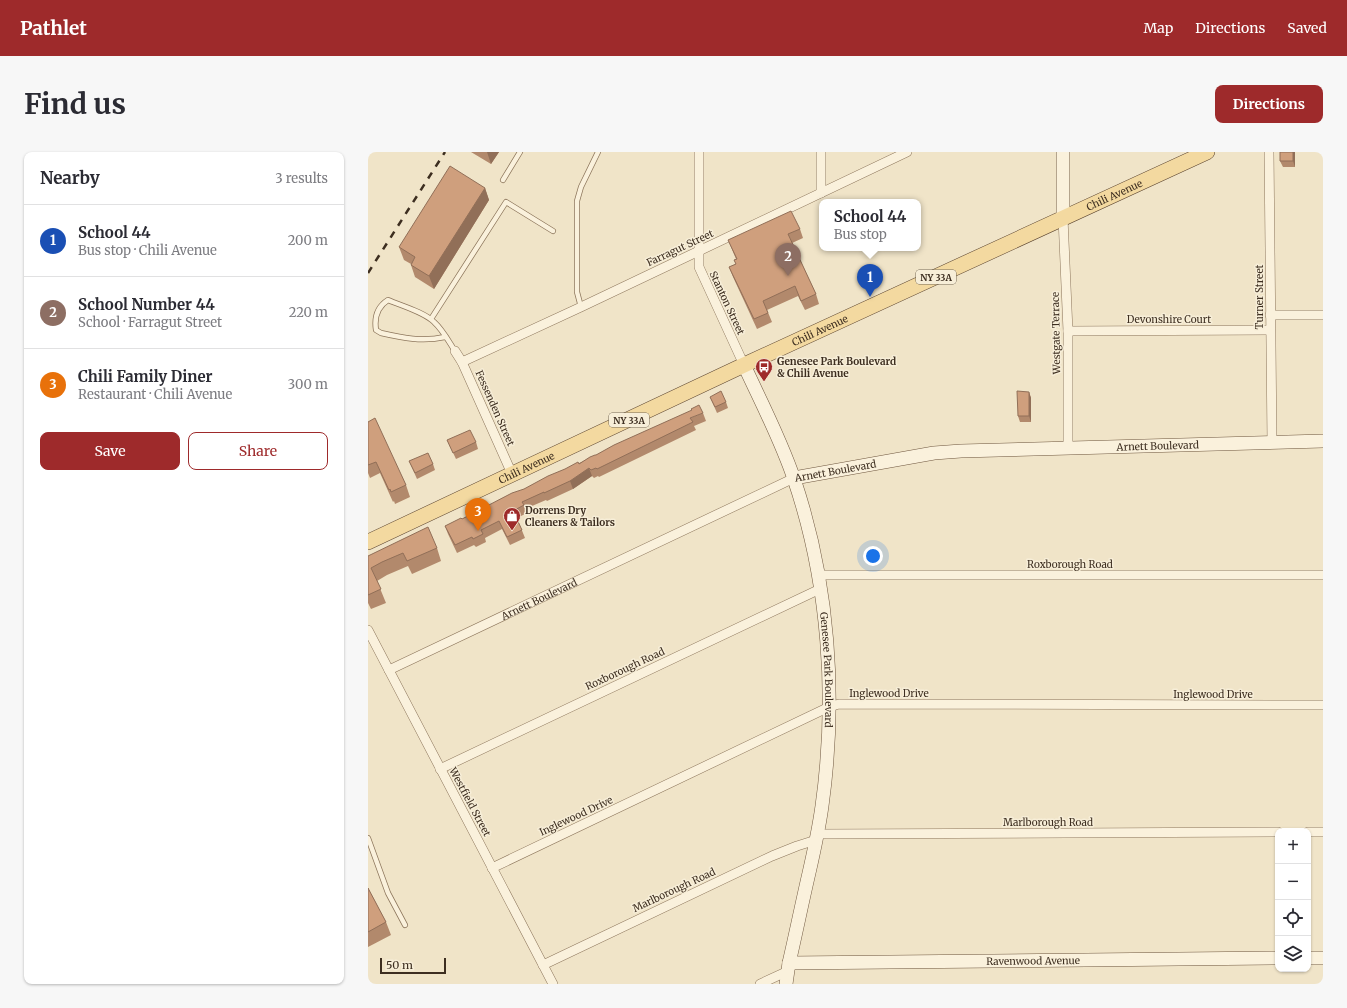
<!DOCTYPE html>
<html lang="en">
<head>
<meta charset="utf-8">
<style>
	:root { --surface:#fff; --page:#f7f7f7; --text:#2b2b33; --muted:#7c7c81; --line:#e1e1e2; --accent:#9e2a2b }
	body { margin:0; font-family:Merriweather,serif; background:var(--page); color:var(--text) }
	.controls { position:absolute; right:12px; bottom:12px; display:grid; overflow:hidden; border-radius:8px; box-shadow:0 1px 3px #0004 }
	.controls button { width:36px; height:36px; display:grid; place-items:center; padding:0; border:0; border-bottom:1px solid var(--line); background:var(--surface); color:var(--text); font:20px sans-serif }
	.scale { position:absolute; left:12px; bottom:10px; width:66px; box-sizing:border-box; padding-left:4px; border:2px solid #3d2e20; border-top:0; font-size:11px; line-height:14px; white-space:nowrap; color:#3d2e20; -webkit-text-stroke:3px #f7eed8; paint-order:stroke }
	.you { position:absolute; left:505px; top:404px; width:14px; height:14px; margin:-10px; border:3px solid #fff; border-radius:50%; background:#1a73e8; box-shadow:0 0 0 6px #1a73e833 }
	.badge { display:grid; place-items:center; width:26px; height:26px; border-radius:50%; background:var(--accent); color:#fff; font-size:13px; font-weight:700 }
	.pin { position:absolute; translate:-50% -33px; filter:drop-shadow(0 1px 2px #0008) }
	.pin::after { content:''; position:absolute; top:21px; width:14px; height:12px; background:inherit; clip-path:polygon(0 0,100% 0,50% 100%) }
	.popup { position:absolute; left:451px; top:47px; width:102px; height:52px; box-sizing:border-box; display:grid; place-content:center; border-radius:8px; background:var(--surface); filter:drop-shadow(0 1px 3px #0005); font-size:13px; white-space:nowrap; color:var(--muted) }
	.popup b { font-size:15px; color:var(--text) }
	.popup::after { content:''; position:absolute; left:50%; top:100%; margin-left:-8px; border:8px solid transparent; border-top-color:var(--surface) }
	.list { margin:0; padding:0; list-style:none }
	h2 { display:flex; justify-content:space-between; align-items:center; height:52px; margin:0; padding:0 16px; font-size:17px }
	h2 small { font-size:13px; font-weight:400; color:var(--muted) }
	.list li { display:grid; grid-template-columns:26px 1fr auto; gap:12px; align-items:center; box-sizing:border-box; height:72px; padding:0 16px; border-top:1px solid var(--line) }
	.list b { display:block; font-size:15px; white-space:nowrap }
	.list p { margin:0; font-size:13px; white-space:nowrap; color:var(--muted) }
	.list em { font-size:13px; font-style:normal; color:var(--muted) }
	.actions { display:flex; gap:8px; padding:12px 16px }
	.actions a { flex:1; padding:9px 0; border:1px solid var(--accent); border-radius:8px; text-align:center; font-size:14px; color:var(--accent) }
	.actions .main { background:var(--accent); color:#fff }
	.icon { flex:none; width:22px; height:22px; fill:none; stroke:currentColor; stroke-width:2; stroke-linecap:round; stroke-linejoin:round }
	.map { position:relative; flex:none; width:955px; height:832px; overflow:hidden; border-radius:8px }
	header { display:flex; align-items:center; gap:24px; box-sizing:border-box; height:56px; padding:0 20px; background:var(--accent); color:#fff }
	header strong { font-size:19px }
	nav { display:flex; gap:22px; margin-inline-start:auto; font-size:14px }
	.intro { display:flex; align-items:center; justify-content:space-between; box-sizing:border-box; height:96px; padding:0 24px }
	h1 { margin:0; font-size:28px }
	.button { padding:10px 18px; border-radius:8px; background:var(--accent); color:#fff; font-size:14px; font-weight:700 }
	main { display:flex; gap:24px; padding:0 24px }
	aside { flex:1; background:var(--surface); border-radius:8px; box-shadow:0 1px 3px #0004 }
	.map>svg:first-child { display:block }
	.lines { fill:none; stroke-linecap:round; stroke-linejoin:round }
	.lane-casing { stroke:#8d765c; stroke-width:6 }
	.street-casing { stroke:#8d765c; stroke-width:10 }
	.secondary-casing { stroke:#6f573f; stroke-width:14 }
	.primary-casing { stroke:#5b4430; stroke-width:16 }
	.lane { stroke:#faf1dc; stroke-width:4.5 }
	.street { stroke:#faf1dc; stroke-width:9 }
	.secondary { stroke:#faf1dc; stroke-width:13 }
	.primary { stroke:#f3d9a0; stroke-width:15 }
	.rail { stroke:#3d2e20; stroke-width:2.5; stroke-dasharray:7 7; stroke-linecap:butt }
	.wall { fill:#b2896c }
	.shaded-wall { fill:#916f58 }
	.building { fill:#cf9f7d; stroke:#916f58 }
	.labels { text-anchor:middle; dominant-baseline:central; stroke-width:3; stroke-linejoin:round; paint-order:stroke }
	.shield { fill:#f7eed8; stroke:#756857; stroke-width:1 }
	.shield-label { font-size:9px; font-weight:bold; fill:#3d2e20 }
	.street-label { font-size:10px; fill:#3d2e20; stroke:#f7eed8 }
	.poi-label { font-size:10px; font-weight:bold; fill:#3d2e20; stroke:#f7eed8; text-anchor:start }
</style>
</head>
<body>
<header>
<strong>Pathlet</strong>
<nav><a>Map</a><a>Directions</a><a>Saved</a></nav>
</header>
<div class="intro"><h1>Find us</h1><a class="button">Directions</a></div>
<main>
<aside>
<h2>Nearby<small>3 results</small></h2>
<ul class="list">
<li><span class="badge" style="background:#1a4fb4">1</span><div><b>School 44</b><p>Bus stop · Chili Avenue</p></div><em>200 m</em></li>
<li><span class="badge" style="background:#8d6e63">2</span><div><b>School Number 44</b><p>School · Farragut Street</p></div><em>220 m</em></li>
<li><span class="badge" style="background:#e8710a">3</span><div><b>Chili Family Diner</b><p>Restaurant · Chili Avenue</p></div><em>300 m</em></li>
</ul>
<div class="actions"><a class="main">Save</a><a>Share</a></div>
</aside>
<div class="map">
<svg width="955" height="832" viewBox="0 0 955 832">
	<rect width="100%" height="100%" fill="#f0e4c8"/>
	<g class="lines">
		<defs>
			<path id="lane" d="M135,28L152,0
				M213,155L209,140V49L213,35L230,0
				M63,167L138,50L185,79
				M77,185C54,190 35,186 13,181L8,178C6,165 9,155 20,148C34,154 56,160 66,170C75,178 81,190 87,199
				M0,686L20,741L37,773"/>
			<g id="street">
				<path d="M331,0V115L376,213"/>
				<path d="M453,0V41"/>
				<path d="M901,0L904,290"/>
				<path d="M695,66L700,179V296"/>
				<path d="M902,163H955"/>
				<path d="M700,179L902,178"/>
				<path d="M87,199L94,210L144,322"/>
				<path d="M94,210L213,155L539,0"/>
				<path d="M450,423H955"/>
				<path d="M0,478L185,832"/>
				<path id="s1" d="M21,518L426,326"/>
				<path d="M72,617L452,437"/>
				<path d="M940,680H955"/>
				<path d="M449,682L910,680"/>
				<path d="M124,716L461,555L471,552L955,553"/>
				<path d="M175,813L404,704L429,694L448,688"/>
				<path d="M392,832L420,819"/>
			</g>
			<g id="secondary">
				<path d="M695,0V66"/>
				<path id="s2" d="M376,213C393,250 413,288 426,327C461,430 469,546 454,654C451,676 446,699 441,721C434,751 428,781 421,811L418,832"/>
				<path id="s3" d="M426,326L566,301L593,299L955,289"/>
				<path d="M940,806H955"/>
				<path id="s4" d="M421,811L910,806"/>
			</g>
			<g id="primary">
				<path id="s5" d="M0,390L376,213L839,0"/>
			</g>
		</defs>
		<!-- lane casing -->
		<use href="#lane" class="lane-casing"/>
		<!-- street casing -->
		<use href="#street" class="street-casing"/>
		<!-- secondary casing -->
		<use href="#secondary" class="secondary-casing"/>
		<!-- primary casing -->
		<use href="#primary" class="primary-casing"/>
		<!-- lane -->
		<use href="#lane" class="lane"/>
		<!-- street -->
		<use href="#street" class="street"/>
		<!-- secondary -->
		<use href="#secondary" class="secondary"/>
		<!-- primary -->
		<use href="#primary" class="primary"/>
		<!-- rail -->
		<path class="rail" d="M0,121L77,0"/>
	</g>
	<!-- wall -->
	<path class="wall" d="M103,0H131L123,12Z
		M927,0V15H915L912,9Z
		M117,36L121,48L66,137L47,125L43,113V112L36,108L31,95Z
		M432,77L435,86L424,91L448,142L451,152L437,158L430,144L399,158L404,170L389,177L365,125L361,115L368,112L366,108L368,107L360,88Z
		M661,240L663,246V270H652L650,264Z
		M342,245L358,250L360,256L349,261Z
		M335,261L338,269L326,274L328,278L231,325L230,324L226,326L224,324L205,337L179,349L178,348L157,357L159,361L149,366L157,386L142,393L134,377L117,386L118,390L108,395L106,393L89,401L80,382L77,374L94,367L228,303Z
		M0,270L38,333L42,345L27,352L26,349L25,350L12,321L2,326L0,321Z
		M79,288L108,290L110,297L88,307Z
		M41,309L65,312L67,318L49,327Z
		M69,396L73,409L44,422L40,414L19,423L9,429L18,451L3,457L0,451V404Z
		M0,736L18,770L23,783L0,795Z"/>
	<!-- shaded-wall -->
	<path class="shaded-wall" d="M119,0H131L123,12Z
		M925,0H927V15L925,9Z
		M117,36L121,48L66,137L61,124Z
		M661,240L663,246V270L661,264Z
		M221,316L224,324L205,337L202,329Z"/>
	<!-- building -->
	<path class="building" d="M912,0H925V9H912Z
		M82,14L117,36L61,124L43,113L47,105L31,95Z
		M423,59L432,77L420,82L448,142L433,149L427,134L395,149L400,161L386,167L361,115L368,112L366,108L369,107L360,88Z
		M353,239L358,250L347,255L342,245Z
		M649,239L661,240V264H650Z
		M331,253L335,261L322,266L325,270L229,317L228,316L223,318L221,316L202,329L176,341V340L154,350L156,353L145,359L154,378L139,385L131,369L113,378L115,382L105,387L104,385L87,393L77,374L93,366L94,367L144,341L156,337L180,324L197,317L210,310L211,312L222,305L227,303H228L246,293L324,258L323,257Z
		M7,266L38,333L23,340L22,337L21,338L8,310L0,313V270Z
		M102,278L108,290L85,301L79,288Z
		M60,301L65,312L47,321L41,309Z
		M60,375L69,396L39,409L35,401L14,410L3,416L13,437L0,443V404Z
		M0,736L18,770L0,780Z"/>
	<!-- icons -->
	<defs>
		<symbol id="bus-pin" viewBox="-11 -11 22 30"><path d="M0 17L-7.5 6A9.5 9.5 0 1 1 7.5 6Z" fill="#9e2a2b" stroke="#f7eed8"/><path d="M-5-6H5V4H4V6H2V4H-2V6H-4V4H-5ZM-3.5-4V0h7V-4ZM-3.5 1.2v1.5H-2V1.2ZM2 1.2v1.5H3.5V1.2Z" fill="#fff"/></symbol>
		<symbol id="shop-pin" viewBox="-11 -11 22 30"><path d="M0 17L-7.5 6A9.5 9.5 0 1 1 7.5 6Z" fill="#9e2a2b" stroke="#f7eed8"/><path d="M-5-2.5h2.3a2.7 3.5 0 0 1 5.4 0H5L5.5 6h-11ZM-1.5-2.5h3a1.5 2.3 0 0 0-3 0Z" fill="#fff"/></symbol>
	</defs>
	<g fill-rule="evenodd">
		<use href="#bus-pin" x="386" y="205" width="20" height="27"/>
		<use href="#shop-pin" x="134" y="354" width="20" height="27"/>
	</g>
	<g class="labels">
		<!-- shield labels -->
		<g class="shield">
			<rect x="548" y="118" width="40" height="14" rx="3"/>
			<rect x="241" y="261" width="40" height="14" rx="3"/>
		</g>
		<g class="shield-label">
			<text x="568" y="125">NY 33A</text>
			<text x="261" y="268">NY 33A</text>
		</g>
		<!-- street labels -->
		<g class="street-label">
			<text stroke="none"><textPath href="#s5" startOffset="823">Chili Avenue</textPath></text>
			<text transform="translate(312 96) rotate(-25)">Farragut Street</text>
			<text transform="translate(891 145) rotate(-90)">Turner Street</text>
			<text transform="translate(359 151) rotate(65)">Stanton Street</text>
			<text x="801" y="167">Devonshire Court</text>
			<text stroke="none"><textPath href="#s5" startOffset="499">Chili Avenue</textPath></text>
			<text transform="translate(688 181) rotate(-91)">Westgate Terrace</text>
			<text transform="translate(127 256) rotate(66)">Fessenden Street</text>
			<text stroke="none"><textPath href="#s3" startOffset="366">Arnett Boulevard</textPath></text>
			<text stroke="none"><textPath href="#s5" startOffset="175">Chili Avenue</textPath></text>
			<text stroke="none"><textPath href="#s3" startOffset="42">Arnett Boulevard</textPath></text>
			<text x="702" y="412">Roxborough Road</text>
			<text stroke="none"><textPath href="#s1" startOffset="166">Arnett Boulevard</textPath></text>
			<text transform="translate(257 517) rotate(-25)">Roxborough Road</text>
			<text stroke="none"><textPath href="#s2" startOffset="319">Genesee Park Boulevard</textPath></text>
			<text x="521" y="541">Inglewood Drive</text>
			<text x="845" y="542">Inglewood Drive</text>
			<text transform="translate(102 650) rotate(62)">Westfield Street</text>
			<text transform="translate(208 664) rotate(-25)">Inglewood Drive</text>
			<text x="680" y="670">Marlborough Road</text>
			<text transform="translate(306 738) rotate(-25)">Marlborough Road</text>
			<text stroke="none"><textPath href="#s4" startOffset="244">Ravenwood Avenue</textPath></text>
		</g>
		<!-- poi labels -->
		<g class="poi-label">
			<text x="409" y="209">Genesee Park Boulevard<tspan x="409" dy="12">&amp; Chili Avenue</tspan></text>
			<text x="157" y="358">Dorrens Dry<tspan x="157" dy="12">Cleaners &amp; Tailors</tspan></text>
		</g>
	</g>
</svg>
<div class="controls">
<button>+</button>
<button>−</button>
<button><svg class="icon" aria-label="locate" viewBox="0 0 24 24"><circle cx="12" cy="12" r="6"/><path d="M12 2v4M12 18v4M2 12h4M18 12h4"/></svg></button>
<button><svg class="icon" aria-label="layers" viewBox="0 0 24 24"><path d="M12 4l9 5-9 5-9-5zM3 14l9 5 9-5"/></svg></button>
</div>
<div class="scale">50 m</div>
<div class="you"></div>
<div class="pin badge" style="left:502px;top:145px;background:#1a4fb4">1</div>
<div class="popup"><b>School 44</b>Bus stop</div>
<div class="pin badge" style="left:420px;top:124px;background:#8d6e63">2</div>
<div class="pin badge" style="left:110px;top:379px;background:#e8710a">3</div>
</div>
</main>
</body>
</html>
